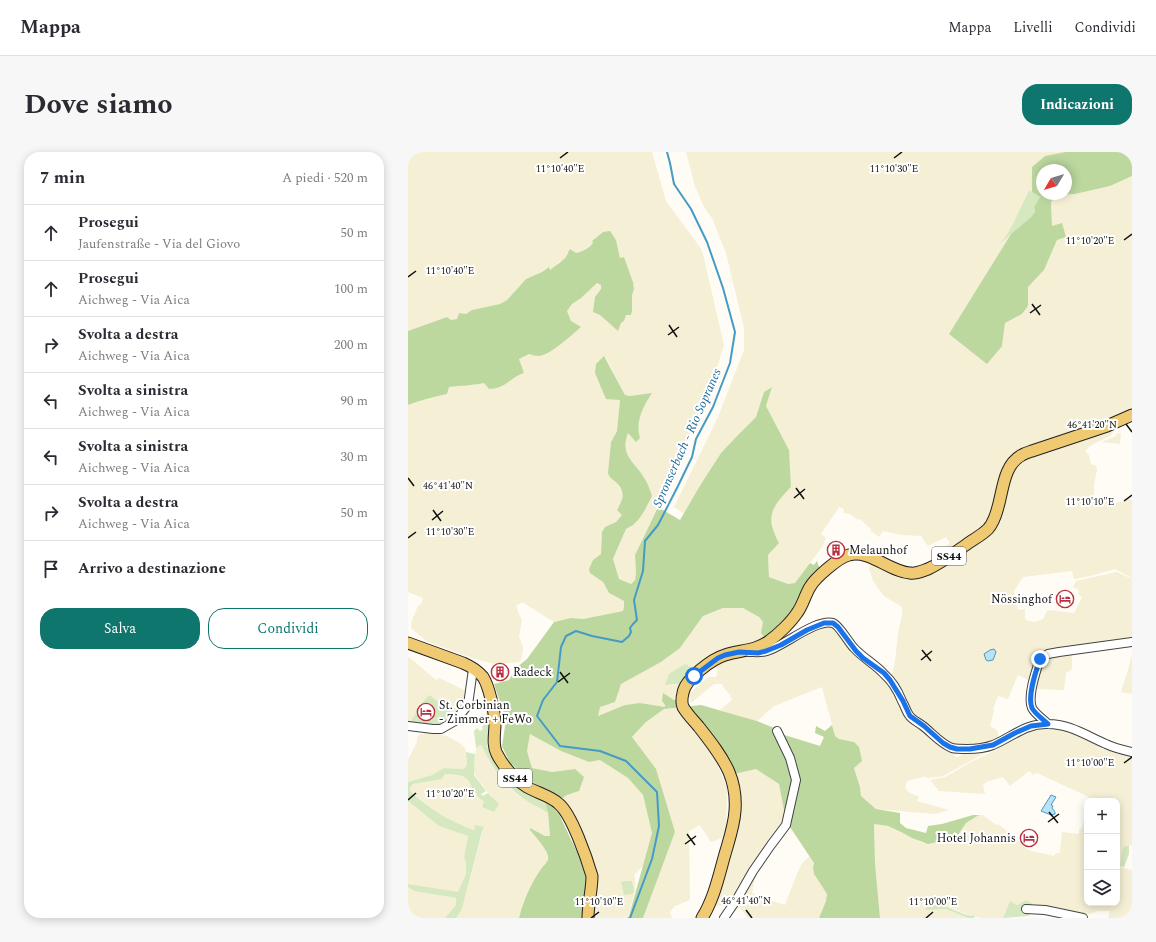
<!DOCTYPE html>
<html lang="it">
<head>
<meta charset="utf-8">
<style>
	:root { --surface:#fff; --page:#f7f7f7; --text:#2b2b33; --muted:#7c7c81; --line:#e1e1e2; --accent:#0f766e }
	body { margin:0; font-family:Spectral,serif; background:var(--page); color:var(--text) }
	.controls { position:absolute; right:12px; bottom:12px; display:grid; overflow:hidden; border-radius:8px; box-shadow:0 2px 10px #0003 }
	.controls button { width:36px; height:36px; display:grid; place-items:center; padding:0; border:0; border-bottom:1px solid var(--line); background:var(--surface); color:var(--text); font:20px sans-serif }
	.compass { position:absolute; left:628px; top:12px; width:36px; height:36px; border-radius:50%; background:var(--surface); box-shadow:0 2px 10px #0003; rotate:232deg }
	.stop { position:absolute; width:12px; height:12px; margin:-9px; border:3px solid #1a73e8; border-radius:50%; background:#fff }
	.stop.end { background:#1a73e8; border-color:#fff; box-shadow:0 1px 4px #0008 }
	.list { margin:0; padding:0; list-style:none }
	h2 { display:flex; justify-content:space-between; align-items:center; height:52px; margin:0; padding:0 16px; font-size:17px }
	h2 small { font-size:13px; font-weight:400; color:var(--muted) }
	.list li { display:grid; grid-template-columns:26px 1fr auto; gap:12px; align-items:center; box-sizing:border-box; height:56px; padding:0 16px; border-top:1px solid var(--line) }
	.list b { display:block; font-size:15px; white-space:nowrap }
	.list p { margin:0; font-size:13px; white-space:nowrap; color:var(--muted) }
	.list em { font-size:13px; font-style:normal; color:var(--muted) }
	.actions { display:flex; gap:8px; padding:12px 16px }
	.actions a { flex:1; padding:9px 0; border:1px solid var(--accent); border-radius:16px; text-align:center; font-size:14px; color:var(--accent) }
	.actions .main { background:var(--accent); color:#fff }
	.icon { flex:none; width:22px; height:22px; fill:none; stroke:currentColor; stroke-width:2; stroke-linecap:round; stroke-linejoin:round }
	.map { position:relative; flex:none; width:724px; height:766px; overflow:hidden; border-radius:16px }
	header { display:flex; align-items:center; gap:24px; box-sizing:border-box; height:56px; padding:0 20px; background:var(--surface); border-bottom:1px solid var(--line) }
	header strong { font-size:19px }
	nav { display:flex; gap:22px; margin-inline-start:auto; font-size:14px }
	.intro { display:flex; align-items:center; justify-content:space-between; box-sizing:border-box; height:96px; padding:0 24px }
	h1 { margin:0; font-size:28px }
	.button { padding:10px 18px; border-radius:16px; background:var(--accent); color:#fff; font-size:14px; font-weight:700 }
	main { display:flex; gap:24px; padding:0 24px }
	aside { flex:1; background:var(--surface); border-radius:16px; box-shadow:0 2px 10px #0003 }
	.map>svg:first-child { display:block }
	.farmland { fill:#f4efd5 }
	.green { fill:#d6e8bf }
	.forest { fill:#bcd89f; fill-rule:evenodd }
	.water { fill:#bbe1f3; stroke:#469ac6 }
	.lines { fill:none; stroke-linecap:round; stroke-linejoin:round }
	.stream { stroke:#469ac6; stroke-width:2 }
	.minor-casing { stroke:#434343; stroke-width:10 }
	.major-casing { stroke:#212121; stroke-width:13 }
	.minor { stroke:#fff; stroke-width:8 }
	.major { stroke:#f0ca72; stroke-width:11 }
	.route { stroke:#1a73e8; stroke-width:5 }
	.ticks { fill:none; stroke:#101010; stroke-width:1.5 }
	.labels { text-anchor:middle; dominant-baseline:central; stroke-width:4; stroke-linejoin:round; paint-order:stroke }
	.shield { fill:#fff; stroke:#585858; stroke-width:1 }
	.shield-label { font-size:11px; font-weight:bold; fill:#101010 }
	.poi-label { font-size:12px; fill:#101010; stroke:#fff; text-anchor:start }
	.water-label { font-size:13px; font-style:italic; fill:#1f6d9c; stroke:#fff }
	.ticks-label { font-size:10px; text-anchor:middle; fill:#101010; stroke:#fff; stroke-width:4; stroke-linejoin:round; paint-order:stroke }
</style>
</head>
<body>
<header>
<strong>Mappa</strong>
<nav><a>Mappa</a><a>Livelli</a><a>Condividi</a></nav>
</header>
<div class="intro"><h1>Dove siamo</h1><a class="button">Indicazioni</a></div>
<main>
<aside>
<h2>7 min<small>A piedi · 520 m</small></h2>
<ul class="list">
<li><svg class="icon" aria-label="ahead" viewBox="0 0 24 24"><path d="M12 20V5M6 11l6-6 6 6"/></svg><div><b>Prosegui</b><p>Jaufenstraße - Via del Giovo</p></div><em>50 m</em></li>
<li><svg class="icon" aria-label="ahead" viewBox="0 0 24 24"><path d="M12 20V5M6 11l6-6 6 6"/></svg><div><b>Prosegui</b><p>Aichweg - Via Aica</p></div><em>100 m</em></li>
<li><svg class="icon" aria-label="right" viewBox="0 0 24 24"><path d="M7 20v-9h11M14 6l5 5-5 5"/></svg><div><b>Svolta a destra</b><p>Aichweg - Via Aica</p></div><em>200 m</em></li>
<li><svg class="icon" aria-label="left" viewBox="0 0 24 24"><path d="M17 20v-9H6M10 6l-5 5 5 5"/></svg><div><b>Svolta a sinistra</b><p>Aichweg - Via Aica</p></div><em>90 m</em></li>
<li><svg class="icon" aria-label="left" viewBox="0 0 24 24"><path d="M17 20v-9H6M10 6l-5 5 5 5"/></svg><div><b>Svolta a sinistra</b><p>Aichweg - Via Aica</p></div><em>30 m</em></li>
<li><svg class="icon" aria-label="right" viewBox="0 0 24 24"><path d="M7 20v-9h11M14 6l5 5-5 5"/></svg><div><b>Svolta a destra</b><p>Aichweg - Via Aica</p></div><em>50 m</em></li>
<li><svg class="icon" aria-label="arrive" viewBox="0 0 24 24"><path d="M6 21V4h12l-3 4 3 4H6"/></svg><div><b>Arrivo a destinazione</b></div></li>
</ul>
<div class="actions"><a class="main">Salva</a><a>Condividi</a></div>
</aside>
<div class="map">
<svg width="724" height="766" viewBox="0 0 724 766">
	<rect width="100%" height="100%" fill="#fefcf4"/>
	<!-- farmland -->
	<path class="farmland" d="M0,0H244L258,49L294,98L316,193L299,248L227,403L228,420L227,428L223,432L211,427L205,408L218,377L223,375L238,329L220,306L217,298L218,287L220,280L230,279L231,266L235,255L243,242L222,244L217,243L197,204L212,248L209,279L203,290L201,324L208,330L215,340L214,349L209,358L214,363L208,370L197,375L194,380L193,402L185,408L183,421L195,430L201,441L216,449V455L215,459L175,467L163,466L146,470L114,450L108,454L114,469L111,484L114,492L115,497L113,508L111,510L86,512L64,506L18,489L3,476L4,468L10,454L13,452L15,446L0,440V253L11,248H16L39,242L40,235L52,233H66L76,231L81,237L86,236L94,234L108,224L116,221L111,207L121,202L130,204L173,176L163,169L159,159L164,152L173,146L189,131L193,133V137L187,145L192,163L210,178L213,171L216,169L218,163L224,159V143L226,137L225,130L216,105L212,106L208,88L195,80L184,89L185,91L173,100L168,101H159L156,108L151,110L146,115L141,118L140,116L134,120L118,127L99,148L92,152L64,158L58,162L51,161L49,167L43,168L39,165L0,179Z
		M278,0H657L637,4L624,15V40L621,38L618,43L613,58L606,70L598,84L593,90L595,89L603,82L541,182L594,194L597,171L614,162L620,154V135L636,118L649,88L644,74L643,50L648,43L667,42L702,34L724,24V263L706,272V279L703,283L682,294L677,299L681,303L682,309L683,312L688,314L689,318L686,332V344L688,352L704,349L706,351L717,349L718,346L724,348V426L707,417L682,424L666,427L664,419L615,425L606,439L610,458L617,457V467L620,469L627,470L635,467L639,459L642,458L666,461L674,445L670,442L671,438L665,435L668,429L709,420L724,427V490L664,498V516L662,519L658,520L656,538L624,537V530L610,523L600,547L590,544L585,557L586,558L582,574L589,578L592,589L538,597L545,600L554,599L552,601L546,603L548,606L561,599L579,597L581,599L535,624L530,625L517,626L518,624L499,629L497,635L500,640L511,645L509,649L541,658L527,662L468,657L453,644L452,635L446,616V590L431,587L427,584L414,535L366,554L349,569L312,558L324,548L322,543L316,536L314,532H306L283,551L281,542L300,525H308L310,518L303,511L289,522L273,514L270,517L264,520L261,533L278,531L274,548H266L261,545L257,555L232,551L217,553L190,564L191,555L207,550L213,532L253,510L272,496L295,464L315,456H335L351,465L355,470L358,487L350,501L399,478L425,471L482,528L487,510L490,481L494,464V455L476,444L472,439L465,429L461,416L466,407L503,421L547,400L539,393L542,391L538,385L520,394L514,386V384L494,383L475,379L471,385L463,379V377L452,367L450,368L442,362L436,361L435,356L431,355L413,382L418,386L414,395L387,431L380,432L361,425L360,403L371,391L366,381L363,363L368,351L383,335L381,298L358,254L363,235L356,240L348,265L330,283L313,301L293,332L277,362L266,355L310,265L336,198V176L318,101L304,66L296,55L287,34Z
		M710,281H713L712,292L693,290L706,285Z
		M724,502V542L713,540L720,518Z
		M1,505L28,528L31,526L56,538L63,534L60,553L50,566L22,543L20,544L0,574V506Z
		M275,555L306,605L319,636L318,675L314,686L303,690L292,673L281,679L282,748L267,754L262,760L264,766H235L267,680L224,585L238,570L256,557Z
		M640,572L693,590L690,598L692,596L710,602H718L719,603H724V693L718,694L712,715L724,718V766H700L702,759H690L676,764L625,752L618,748L609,753L602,750L595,766H573L564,764L521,747L517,758L538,757L560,766H472L467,711L466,672L480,674L515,691L550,683L558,671L571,663H575L588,673L590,672L605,684L620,698L646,704L648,701H652L654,680L671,682V678L674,676L679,652V751H709V649H680L681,645L629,621L625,623L621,619L602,634L595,625L578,630L575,633L577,642L531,639L522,628L537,625L565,609L590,597L601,590L617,576Z
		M18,580L39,584L53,592L57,596L58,600L59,614L57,616L55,617L36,616L24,623L0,630V608L9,590V585L12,582H16Z
		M122,582L153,599L181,610L192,608L220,626L235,643L244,681L235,714L226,723L227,726V739L220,764L216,766H184L189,726L163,662L153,647L159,643L171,639L167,617L144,620L124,616L119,599Z
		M73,593L81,607L101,635L109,643L140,661L142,684H137L122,676V678L133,690L140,704L139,711L133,717L115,751L111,766H48L54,757L76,675L66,678L51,673L28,660L3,640L2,636L5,632L34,627L37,622L48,623L57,625L60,629L67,641L69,642V644L76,650L85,645L80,641L66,621L68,596Z
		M348,617L371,632L378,669L320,754L306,753L317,725L319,711L324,697L328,682L322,623Z
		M0,649L31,674L60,684L56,705L58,710V722L50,741L0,732Z
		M402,704L406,711L405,716L406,722L419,742L418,749L411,766H340L328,751L348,722L344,741L349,744L377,753L386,729L394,711Z
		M0,735L6,739L48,746V753L37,766H0Z"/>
	<!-- green -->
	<path class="green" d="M621,38L632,45L626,55L627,60L623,65L595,89L592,91L598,84L606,70Z
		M278,512L289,522L278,531L257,533L261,522C264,520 274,513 278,512Z
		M22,543L50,566L40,574H0L15,550L20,544Z
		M81,556C82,562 84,571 83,577C82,582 79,587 79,592C80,612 120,641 137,650L140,661C129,654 117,649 108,641C93,629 82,610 73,593L68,596L66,579L69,576L72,579L75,577L74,576L80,564L78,562L79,557Z
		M58,600L67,602L66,623L78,639L73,642L75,644L80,641L91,652L86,660L74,655L76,650L69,644V642C63,639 63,628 56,625C50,622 43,623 37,622L34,627L5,632L2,636L3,640C22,657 42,670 66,678L67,673L76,675L74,680L54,757L48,766H37L48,753V746L6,739L0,735V732L50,740L58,722V710L56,705L60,684L31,674L0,649V630L24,623L36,616L55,617C61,615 58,607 58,600Z
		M721,693V702L716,715L712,714L715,696L718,694Z
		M218,729H224L226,739L224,742L216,743L213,730Z
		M521,746C533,751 555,764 567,764L566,766H560L538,757L517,758Z
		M618,748L625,752L621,764L595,766L602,749L609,753Z"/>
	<!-- forest -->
	<path class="forest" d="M657,0H724V24L702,34L667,42L649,43L643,50L644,74L654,71L658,85L649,88L636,118L620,135V154L614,162L597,171L594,194L579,212L541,182L603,82L623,65L627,60L626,55L632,45L624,40V15L637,4ZM634,18H658V42H634Z
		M202,79L208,88L212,106L216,105L225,130L226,137L224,143V159L223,163H218L216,169L213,171L210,179L192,163L185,160L187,145L193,137V133L189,131L173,146L164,152L159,159L163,169L173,175C164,183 142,203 131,204C128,204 124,203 121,202L111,207L116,221C106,224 102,230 94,234C90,236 85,237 81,237L76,231C64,234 52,233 41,235L39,242C26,245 13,248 0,253V179L39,165L43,168L49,167L51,161L58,162L64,158L92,152L99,148L118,127L134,120L141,115L142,118C146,115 151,111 155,108C158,106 160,100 162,97L168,101C174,100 181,96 185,91L184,89L195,80Z
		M196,204L217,243L222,244L244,241C235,255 227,269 232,286L228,290L220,281C211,305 228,310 238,329C241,334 242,339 244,344C237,357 232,371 218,377L205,407L211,427L223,432L227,428L228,420L227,403L250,355L272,368L293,332L313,301L330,283L348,265L356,240L364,235L358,254L381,298L383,335C363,356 357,364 371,391L360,403L361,425L380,432L387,431L402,411L406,413L409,409L411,415L413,418L395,452L358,487L353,481L355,470L351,465L335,456H315L295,464L272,496L253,510L213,532L207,550L192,555L190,564L217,553L232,551L257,555V553L254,549L255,541L266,548H274L275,555L293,553L349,569L366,576L370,581L412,594L416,585L407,581L408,574L417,579L424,573L427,584L431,587L446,590L451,595L454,609L446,616L452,635L453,644L468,657L492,661V671L498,676L518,681L520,674L534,672L565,663H571L558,671L550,683L540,688L520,692L504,686L493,680L480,674L466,672L467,711L472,766H411L418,749L419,742L406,722L405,716L406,711L378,669L371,632L348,617L322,623L275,555L256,557L238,570L224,585L248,617L267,680L235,766H218L221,764L244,681L235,643L220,626L192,608L181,610L153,599L122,582L119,599L124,616L144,620L167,617L176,625L171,639L159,643L153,647L131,635L102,611L94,594L98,568L86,532L101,528L108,516L119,507L146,470L163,466L175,467L215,459L216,455V449L201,441L195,430L182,421L181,417L185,408L193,402L194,380L197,375L208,370L214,363L209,358C215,347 218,341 209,331C205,327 201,326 200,321L203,290L209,279L212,248L198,247L187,221L188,212Z
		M137,650L146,656L151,662L176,715L178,727L174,766H111C115,749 123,732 133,717C136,713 141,710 140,704C138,696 127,684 122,678V676L137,684H142L140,661Z"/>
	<!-- water -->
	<path class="water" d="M586,497L588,500L585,508L580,509L578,508L576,502L582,498Z
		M643,643L648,645L643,653L645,654L644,656L647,660V662L643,663L633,659Z"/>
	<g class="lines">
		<!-- stream -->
		<path class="stream" d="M222,766L244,707L251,674L249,640L218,609L192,599L152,594L129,564L135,548L149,530L153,495L158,484L168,479L184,484L214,490L221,484L223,480L222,476L225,472L229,468L226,448L235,419L237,389L250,373L270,334L284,305L288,287L305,255L322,211L327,180L315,136L299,90L283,57L266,32L262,11L259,0"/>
		<defs>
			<path id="minor" d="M341,500C347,500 353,501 359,499C376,494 407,467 425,471C431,473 441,491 446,496C455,506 467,512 476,522C484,529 490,539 494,549C497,554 498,559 501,563C504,568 510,570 515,574C524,581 533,592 544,596C549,597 554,597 559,597C567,597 577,596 585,593C604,585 617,572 638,572C660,571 679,584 698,592C706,596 715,598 724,600
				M640,572C635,567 627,562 624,556C619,544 628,519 632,507L640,502L651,500L724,490
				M0,574L25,577H33L47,569L60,553L65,517
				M618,757L637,758L675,766
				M316,766L329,747L345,719L363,693L378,673L388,628L382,606L369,579"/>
			<path id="major" d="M0,491L55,511C62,514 70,519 75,525C81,534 87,561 87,572C87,582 84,593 89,602C95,614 107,628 119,635C129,641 143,644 151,652C164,663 179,707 184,724C184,738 180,752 180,766
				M294,766C306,747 311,723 317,702C321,688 326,674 327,659C328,646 326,632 321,620C314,604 302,589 291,575C286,569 279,562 275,555C273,550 274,545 275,541C277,527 304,507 317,503C332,498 348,499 361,489C371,482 383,470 389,461C395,453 397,443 402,435C407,426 431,405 441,403C461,397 482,420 502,421C508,422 514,419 520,417C535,410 549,399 562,390C568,386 575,382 580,377C580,377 584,372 584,371C596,351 591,315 614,303C617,301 621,300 624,299L699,274L724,263"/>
		</defs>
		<!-- minor casing -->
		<use href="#minor" class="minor-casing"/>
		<!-- major casing -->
		<use href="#major" class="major-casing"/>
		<!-- minor -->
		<use href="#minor" class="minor"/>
		<!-- major -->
		<use href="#major" class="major"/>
	</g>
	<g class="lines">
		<!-- route -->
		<path class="route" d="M286,524L310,506L317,503L331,500L350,501L358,499L373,493L399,478L416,471H425L430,475L448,499L455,506L476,521L482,528L495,549L502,564L516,574L535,591L542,595L549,597H562L585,593L607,581L623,574L640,572C635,567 627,562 624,556C619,544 628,519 632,507"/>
	</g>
	<!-- ticks -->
	<path class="ticks" d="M152,6L160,0M486,6L494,0M716,88L724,82M0,125L8,119M624,152L632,163M622,161L633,153M261,173L269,185M260,183L271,175M718,272L724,280M0,326L6,334M388,336L396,347M386,346L397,337M716,349L724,343M25,358L33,369M24,368L35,359M0,386L8,380M514,498L523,509M513,508L524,499M152,520L160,531M150,530L162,521M716,611L724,605M0,648L8,641M641,660L650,671M640,670L651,662M279,682L287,693M277,692L288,684M338,758L344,766M183,766L191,760M518,766L525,760"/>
	<!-- icons -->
	<defs>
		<symbol id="building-ring" viewBox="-11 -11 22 22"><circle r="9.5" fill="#fff" stroke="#b92f3e" stroke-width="1.5"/><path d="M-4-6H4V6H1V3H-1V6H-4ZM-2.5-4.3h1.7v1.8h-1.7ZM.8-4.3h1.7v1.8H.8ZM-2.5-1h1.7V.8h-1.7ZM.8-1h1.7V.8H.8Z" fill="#b92f3e"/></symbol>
		<symbol id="hotel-ring" viewBox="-11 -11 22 22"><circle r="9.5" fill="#fff" stroke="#b92f3e" stroke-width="1.5"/><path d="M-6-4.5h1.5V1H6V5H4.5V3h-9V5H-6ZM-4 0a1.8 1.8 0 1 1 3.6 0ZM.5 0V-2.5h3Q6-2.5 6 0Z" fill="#b92f3e"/></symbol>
	</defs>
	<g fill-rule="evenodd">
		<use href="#building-ring" x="418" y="388" width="20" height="20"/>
		<use href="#hotel-ring" x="647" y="437" width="20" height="20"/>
		<use href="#building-ring" x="82" y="510" width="20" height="20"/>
		<use href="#hotel-ring" x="8" y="550" width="20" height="20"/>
		<use href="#hotel-ring" x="611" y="676" width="20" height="20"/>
	</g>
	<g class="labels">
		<!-- shield labels -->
		<g class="shield">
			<rect x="524" y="395" width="34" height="18" rx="3"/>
			<rect x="90" y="617" width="34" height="18" rx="3"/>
		</g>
		<g class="shield-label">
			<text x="541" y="404">SS44</text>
			<text x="107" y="626">SS44</text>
		</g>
		<!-- poi labels -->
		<g class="poi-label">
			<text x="441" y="398">Melaunhof</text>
			<text x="644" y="447" text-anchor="end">Nössinghof</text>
			<text x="105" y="520">Radeck</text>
			<text x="31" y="553">St. Corbinian<tspan x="31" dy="14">- Zimmer + FeWo</tspan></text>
			<text x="608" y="686" text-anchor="end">Hotel Johannis</text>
		</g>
		<!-- water labels -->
		<g class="water-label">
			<text transform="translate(279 286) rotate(-66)">Spronserbach - Rio Sopranes</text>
		</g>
	</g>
	<g class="ticks-label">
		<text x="152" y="20">11°10'40"E</text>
		<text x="486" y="20">11°10'30"E</text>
		<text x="682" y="92">11°10'20"E</text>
		<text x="42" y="122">11°10'40"E</text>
		<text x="684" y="276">46°41'20"N</text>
		<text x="40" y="337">46°41'40"N</text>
		<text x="682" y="353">11°10'10"E</text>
		<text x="42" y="383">11°10'30"E</text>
		<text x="682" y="614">11°10'00"E</text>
		<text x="42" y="645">11°10'20"E</text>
		<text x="338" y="752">46°41'40"N</text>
		<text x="191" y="753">11°10'10"E</text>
		<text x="525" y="753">11°10'00"E</text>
	</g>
</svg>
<div class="controls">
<button>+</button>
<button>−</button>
<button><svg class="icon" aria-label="layers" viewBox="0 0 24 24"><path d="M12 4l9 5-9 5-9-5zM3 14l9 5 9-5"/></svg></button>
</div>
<svg class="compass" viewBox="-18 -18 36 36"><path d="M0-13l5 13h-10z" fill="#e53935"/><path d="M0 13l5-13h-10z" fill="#7c7c81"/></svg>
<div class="stop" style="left:286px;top:524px"></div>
<div class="stop end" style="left:632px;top:507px"></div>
</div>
</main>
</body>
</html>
